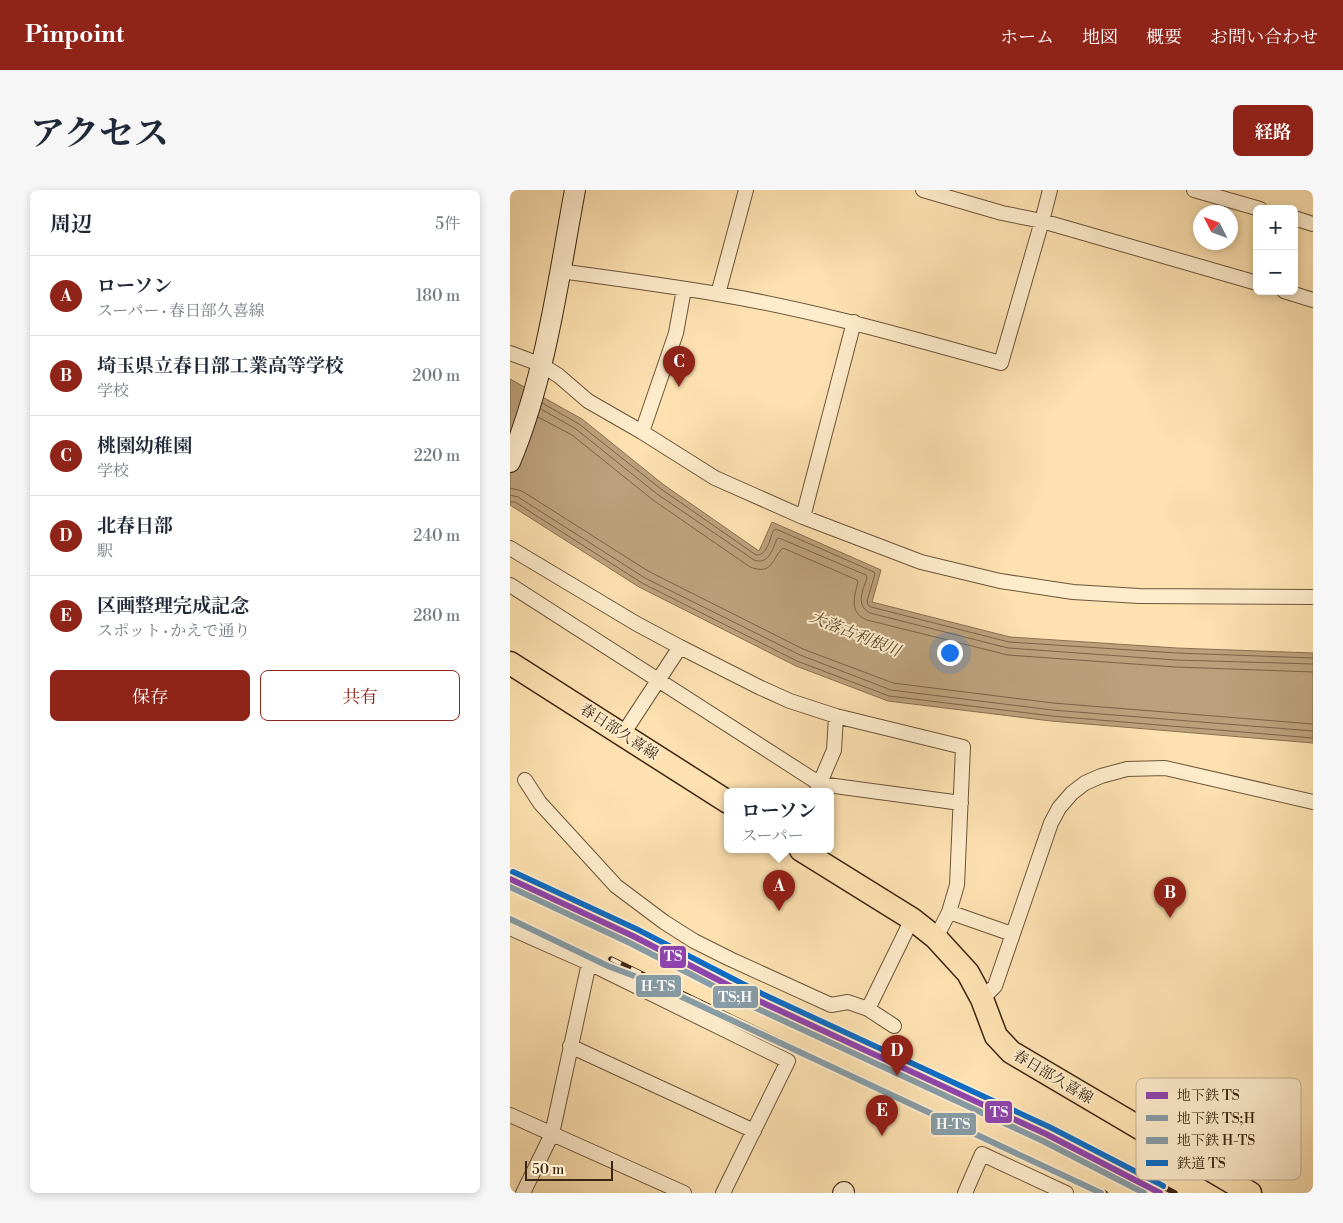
<!DOCTYPE html>
<html lang="ja">
<head>
<meta charset="utf-8">
<style>
	:root { --surface:#fff; --page:#f6f6f7; --text:#1f2937; --muted:#747a83; --line:#e0e1e3; --accent:#8f2418 }
	body { margin:0; font-family:"Libre Bodoni","Noto Serif JP",serif; background:var(--page); color:var(--text) }
	.controls { position:absolute; right:15px; top:15px; display:grid; overflow:hidden; border-radius:8px; box-shadow:0 2px 8px #0003 }
	.controls button { width:45px; height:45px; display:grid; place-items:center; padding:0; border:0; border-bottom:1px solid var(--line); background:var(--surface); color:var(--text); font:25px sans-serif }
	.compass { position:absolute; left:683px; top:15px; width:45px; height:45px; border-radius:50%; background:var(--surface); box-shadow:0 2px 8px #0003; rotate:312deg }
	.scale { position:absolute; left:15px; bottom:12px; width:88px; box-sizing:border-box; padding-left:5px; border:2px solid #3b2613; border-top:0; font-size:14px; line-height:18px; white-space:nowrap; color:#3b2613; -webkit-text-stroke:4px #feeccc; paint-order:stroke }
	.you { position:absolute; left:439px; top:462px; width:18px; height:18px; margin:-12px; border:4px solid #fff; border-radius:50%; background:#1a73e8; box-shadow:0 0 0 8px #1a73e833 }
	.badge { display:grid; place-items:center; width:32px; height:32px; border-radius:50%; background:var(--accent); color:#fff; font-size:16px; font-weight:700 }
	.pin { position:absolute; translate:-50% -41px; filter:drop-shadow(0 1px 2px #0008) }
	.pin::after { content:''; position:absolute; top:26px; width:18px; height:15px; background:inherit; clip-path:polygon(0 0,100% 0,50% 100%) }
	.popup { position:absolute; left:214px; top:598px; width:110px; height:65px; box-sizing:border-box; display:grid; place-content:center; border-radius:8px; background:var(--surface); filter:drop-shadow(0 1px 4px #0005); font-size:16px; white-space:nowrap; color:var(--muted) }
	.popup b { font-size:19px; color:var(--text) }
	.popup::after { content:''; position:absolute; left:50%; top:100%; margin-left:-10px; border:10px solid transparent; border-top-color:var(--surface) }
	.list { margin:0; padding:0; list-style:none }
	h2 { display:flex; justify-content:space-between; align-items:center; height:65px; margin:0; padding:0 20px; font-size:21px }
	h2 small { font-size:16px; font-weight:400; color:var(--muted) }
	.list li { display:grid; grid-template-columns:32px 1fr auto; gap:15px; align-items:center; box-sizing:border-box; height:80px; padding:0 20px; border-top:1px solid var(--line) }
	.list b { display:block; font-size:19px; white-space:nowrap }
	.list p { margin:0; font-size:16px; white-space:nowrap; color:var(--muted) }
	.list em { font-size:16px; font-style:normal; color:var(--muted) }
	.actions { display:flex; gap:10px; padding:15px 20px }
	.actions a { flex:1; padding:11px 0; border:1px solid var(--accent); border-radius:8px; text-align:center; font-size:18px; color:var(--accent) }
	.actions .main { background:var(--accent); color:#fff }
	.map { position:relative; flex:none; width:803px; height:1003px; overflow:hidden; border-radius:8px }
	header { display:flex; align-items:center; gap:30px; box-sizing:border-box; height:70px; padding:0 25px; background:var(--accent); color:#fff }
	header strong { font-size:24px }
	nav { display:flex; gap:28px; margin-inline-start:auto; font-size:18px }
	.intro { display:flex; align-items:center; justify-content:space-between; box-sizing:border-box; height:120px; padding:0 30px }
	h1 { margin:0; font-size:35px }
	.button { padding:12px 22px; border-radius:8px; background:var(--accent); color:#fff; font-size:18px; font-weight:700 }
	main { display:flex; gap:30px; padding:0 30px }
	aside { flex:1; background:var(--surface); border-radius:8px; box-shadow:0 2px 8px #0003 }
	.map>svg:first-child { display:block }
	.water { fill:#bba17b; stroke:#887051 }
	.lines { fill:none; stroke-linecap:round; stroke-linejoin:round }
	.shore { stroke:#7b6447; stroke-width:1 }
	.street-casing { stroke:#6c553a; stroke-width:16 }
	.secondary-casing { stroke:#3b2613; stroke-width:22 }
	.primary-casing { stroke:#3b2613; stroke-width:25 }
	.street { stroke:#feeccc; stroke-width:14 }
	.secondary { stroke:#feeccc; stroke-width:20 }
	.primary { stroke:#fde1b0; stroke-width:22 }
	.rail-casing { stroke:#3b2613; stroke-width:5.5 }
	.rail { stroke:#feeccc; stroke-width:4; stroke-dasharray:11; stroke-linecap:butt }
	.rail-1-casing { stroke:#feeccc; stroke-width:10 }
	.rail-1 { stroke:#0f6cc3; stroke-width:6 }
	.metro-1-casing { stroke:#feeccc; stroke-width:10 }
	.metro-2-casing { stroke:#feeccc; stroke-width:10 }
	.metro-3-casing { stroke:#feeccc; stroke-width:10 }
	.metro-1 { stroke:#8e44ad; stroke-width:6 }
	.metro-2 { stroke:#879ca6; stroke-width:6 }
	.metro-3 { stroke:#879ca6; stroke-width:6 }
	.labels { text-anchor:middle; dominant-baseline:central; stroke-width:4; stroke-linejoin:round; paint-order:stroke }
	.street-label { font-size:15px; fill:#3b2613; stroke:#feeccc }
	.water-label { font-size:16px; font-style:italic; fill:#614b32; stroke:#feeccc }
	.key { fill:#feeccc; stroke:#c4b194; stroke-width:1 }
	.key-label { font-size:14px; fill:#3b2613 }
	.line-badge { stroke:#feeccc; stroke-width:2 }
	.badge-label { font-size:14px; text-anchor:middle; font-weight:bold; fill:#fff }
</style>
</head>
<body>
<header>
<strong>Pinpoint</strong>
<nav><a>ホーム</a><a>地図</a><a>概要</a><a>お問い合わせ</a></nav>
</header>
<div class="intro"><h1>アクセス</h1><a class="button">経路</a></div>
<main>
<aside>
<h2>周辺<small>5件</small></h2>
<ul class="list">
<li><span class="badge">A</span><div><b>ローソン</b><p>スーパー · 春日部久喜線</p></div><em>180 m</em></li>
<li><span class="badge">B</span><div><b>埼玉県立春日部工業高等学校</b><p>学校</p></div><em>200 m</em></li>
<li><span class="badge">C</span><div><b>桃園幼稚園</b><p>学校</p></div><em>220 m</em></li>
<li><span class="badge">D</span><div><b>北春日部</b><p>駅</p></div><em>240 m</em></li>
<li><span class="badge">E</span><div><b>区画整理完成記念</b><p>スポット · かえで通り</p></div><em>280 m</em></li>
</ul>
<div class="actions"><a class="main">保存</a><a>共有</a></div>
</aside>
<div class="map">
<svg width="803" height="1003" viewBox="0 0 803 1003">
	<rect width="100%" height="100%" fill="#fde1b0"/>
	<filter id="stains"><feTurbulence type="fractalNoise" baseFrequency=".004" numOctaves="4"/><feColorMatrix values="0 0 0 0 .2 0 0 0 0 .09 0 0 0 0 .02 0 0 0 .5 -.17"/></filter>
	<radialGradient id="worn" r=".72"><stop offset=".6" stop-color="#630" stop-opacity="0"/><stop offset="1" stop-color="#630" stop-opacity=".3"/></radialGradient>
	<!-- water -->
	<path class="water" d="M0,189L72,229L154,295L249,361L262,332L371,380L362,412L500,447L667,458L803,463V553L541,531L378,511L286,476L129,397L0,315Z"/>
	<g class="lines">
		<!-- shore -->
		<path class="shore" d="M32,213L69,234L151,299L246,365C257,366 260,349 263,341L266,339L364,382L365,384L357,411L358,415L361,417L499,452L667,463L803,468
			M31,219L66,239L147,304L244,370C259,375 262,360 267,349L269,348L356,385L357,388C353,400 345,415 360,423L498,458L666,470L803,474
			M28,227L62,245L143,310L240,377C264,386 262,367 273,358L347,390L348,392C344,407 339,423 357,430L498,465L666,477L803,482
			M0,298L12,301L138,381L293,459L383,493L543,513L803,534
			M0,305L8,307L135,388L290,465L381,500L542,520L803,541
			M0,312H5L132,393L287,471L379,506L542,526L803,548"/>
		<defs>
			<path id="street" d="M413,0L492,23L532,31L747,93
				M684,0L750,19
				M784,28L803,34
				M50,81C102,88 155,95 208,104C304,120 397,147 491,173L532,31L540,0
				M774,101L803,110
				M208,104L236,0
				M0,163L32,175L49,186L78,211L132,242L205,288L293,327L411,372L490,391L563,402L629,406L803,407
				M132,242L166,143L174,99
				M293,327L344,132
				M0,358L127,434L170,457
				M0,395L310,594L451,613
				M326,526L453,557L447,695L439,722L426,748
				M113,544L170,457L251,498L280,511L326,526L324,560L306,602
				M15,590L30,613L106,696L154,732L184,751L220,769L321,815L338,812L358,819L384,836
				M439,722L502,744
				M0,738L79,773L278,871L213,1003
				M472,809L485,796L541,633L549,618L562,603L575,593L591,586L617,579L655,578L803,612
				M358,819L402,729
				M60,856L244,941
				M0,925L174,1003
				M13,1003L42,944L79,773
				M455,1003L472,964L556,1003"/>
			<path id="secondary" d="M0,272C36,186 48,91 65,0
				M333,1003L334,1002"/>
			<path id="primary" d="M0,473L218,612
				M291,660L402,729L426,748L458,783L472,809L486,846L501,862L740,1003"/>
		</defs>
		<!-- street casing -->
		<use href="#street" class="street-casing"/>
		<!-- secondary casing -->
		<use href="#secondary" class="secondary-casing"/>
		<!-- primary casing -->
		<use href="#primary" class="primary-casing"/>
		<!-- street -->
		<use href="#street" class="street"/>
		<!-- secondary -->
		<use href="#secondary" class="secondary"/>
		<!-- primary -->
		<use href="#primary" class="primary"/>
		<defs>
			<path id="rail" d="M101,769L397,912L595,1003
				M170,769C336,844 504,917 665,1003"/>
		</defs>
		<!-- rail casing -->
		<use href="#rail" class="rail-casing"/>
		<!-- rail -->
		<use href="#rail" class="rail"/>
		<defs>
			<path id="rail-1" d="M3,682L126,739L252,804L539,937L653,996"/>
		</defs>
		<!-- rail-1 casing -->
		<use href="#rail-1" class="rail-1-casing"/>
		<!-- rail-1 -->
		<use href="#rail-1" class="rail-1"/>
		<defs>
			<path id="metro-1" d="M0,689L123,746L249,811L536,944L650,1003"/>
			<path id="metro-2" d="M0,697L120,753L246,818L533,951L634,1003"/>
			<path id="metro-3" d="M0,729L98,776L140,792L591,1003"/>
		</defs>
		<!-- metro-1 casing -->
		<use href="#metro-1" class="metro-1-casing"/>
		<!-- metro-2 casing -->
		<use href="#metro-2" class="metro-2-casing"/>
		<!-- metro-3 casing -->
		<use href="#metro-3" class="metro-3-casing"/>
		<!-- metro-1 -->
		<use href="#metro-1" class="metro-1"/>
		<!-- metro-2 -->
		<use href="#metro-2" class="metro-2"/>
		<!-- metro-3 -->
		<use href="#metro-3" class="metro-3"/>
	</g>
	<g class="labels">
		<!-- street labels -->
		<g class="street-label">
			<text transform="translate(109 542) rotate(33)">春日部久喜線</text>
			<text transform="translate(543 887) rotate(31)">春日部久喜線</text>
		</g>
		<!-- water labels -->
		<g class="water-label">
			<text transform="translate(345 444) rotate(22)">大落古利根川</text>
		</g>
	</g>
	<!-- legend -->
	<rect x="626" y="888" width="165" height="102" rx="8" class="key"/>
	<rect x="636" y="902" width="22" height="7" fill="#8e44ad"/>
	<rect x="636" y="925" width="22" height="6" fill="#879ca6"/>
	<rect x="636" y="947" width="22" height="7" fill="#879ca6"/>
	<rect x="636" y="970" width="22" height="6" fill="#0f6cc3"/>
	<g class="key-label">
		<text x="667" y="910">地下鉄 TS</text>
		<text x="667" y="933">地下鉄 TS;H</text>
		<text x="667" y="955">地下鉄 H-TS</text>
		<text x="667" y="978">鉄道 TS</text>
	</g>
	<g class="line-badge">
		<rect x="149" y="755" width="28" height="24" rx="5" fill="#8e44ad"/>
		<rect x="125" y="784" width="47" height="24" rx="5" fill="#879ca6"/>
		<rect x="202" y="795" width="47" height="24" rx="5" fill="#879ca6"/>
		<rect x="474" y="910" width="29" height="24" rx="5" fill="#8e44ad"/>
		<rect x="420" y="922" width="47" height="24" rx="5" fill="#879ca6"/>
	</g>
	<g class="badge-label">
		<text x="163" y="771">TS</text>
		<text x="148" y="801">H-TS</text>
		<text x="225" y="812">TS;H</text>
		<text x="489" y="927">TS</text>
		<text x="443" y="939">H-TS</text>
	</g>
	<rect width="100%" height="100%" filter="url(#stains)"/>
	<rect width="100%" height="100%" fill="url(#worn)"/>
</svg>
<div class="controls">
<button>+</button>
<button>−</button>
</div>
<svg class="compass" viewBox="-18 -18 36 36"><path d="M0-13l5 13h-10z" fill="#e53935"/><path d="M0 13l5-13h-10z" fill="#747a83"/></svg>
<div class="scale">50 m</div>
<div class="you"></div>
<div class="pin badge" style="left:269px;top:721px">A</div>
<div class="popup"><b>ローソン</b>スーパー</div>
<div class="pin badge" style="left:660px;top:728px">B</div>
<div class="pin badge" style="left:169px;top:197px">C</div>
<div class="pin badge" style="left:387px;top:886px">D</div>
<div class="pin badge" style="left:372px;top:946px">E</div>
</div>
</main>
</body>
</html>
